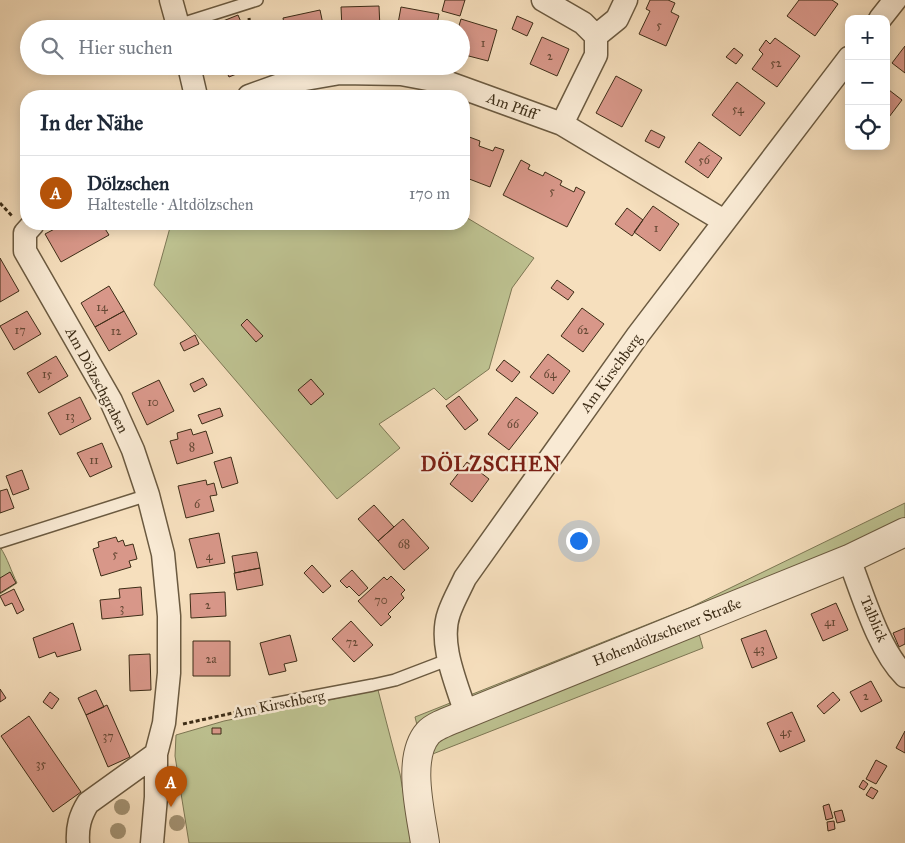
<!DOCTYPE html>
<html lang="de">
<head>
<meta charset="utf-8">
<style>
	:root { --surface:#fff; --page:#f2f2f3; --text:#1f2937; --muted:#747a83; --line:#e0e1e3; --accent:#b45309 }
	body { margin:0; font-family:"IM FELL Great Primer",serif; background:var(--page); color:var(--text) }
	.controls { position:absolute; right:15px; top:15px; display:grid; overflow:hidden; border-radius:10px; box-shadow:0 2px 12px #0003 }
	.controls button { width:45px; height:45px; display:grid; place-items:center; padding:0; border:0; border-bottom:1px solid var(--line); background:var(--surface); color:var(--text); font:25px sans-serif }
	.you { position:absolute; left:578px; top:540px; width:18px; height:18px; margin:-12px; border:4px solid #fff; border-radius:50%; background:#1a73e8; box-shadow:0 0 0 8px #1a73e833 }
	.badge { display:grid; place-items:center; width:32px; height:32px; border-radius:50%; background:var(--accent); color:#fff; font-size:16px; font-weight:700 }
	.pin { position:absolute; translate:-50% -41px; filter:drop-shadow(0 1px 2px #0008) }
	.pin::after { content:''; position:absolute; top:26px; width:18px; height:15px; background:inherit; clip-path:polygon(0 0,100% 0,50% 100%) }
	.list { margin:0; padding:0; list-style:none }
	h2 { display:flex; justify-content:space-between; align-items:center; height:65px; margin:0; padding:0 20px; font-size:21px }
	h2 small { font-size:16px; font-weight:400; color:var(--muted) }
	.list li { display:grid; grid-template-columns:32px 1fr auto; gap:15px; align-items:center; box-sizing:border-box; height:75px; padding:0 20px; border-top:1px solid var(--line) }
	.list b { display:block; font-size:19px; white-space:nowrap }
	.list p { margin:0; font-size:16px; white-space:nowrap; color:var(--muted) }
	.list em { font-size:16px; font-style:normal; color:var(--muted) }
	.icon { flex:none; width:28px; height:28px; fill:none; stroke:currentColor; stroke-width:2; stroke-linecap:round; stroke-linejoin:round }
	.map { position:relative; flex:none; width:905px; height:843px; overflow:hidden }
	.search { position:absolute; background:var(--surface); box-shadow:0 2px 12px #0003; left:20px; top:20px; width:450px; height:55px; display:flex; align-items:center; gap:12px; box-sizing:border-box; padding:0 18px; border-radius:28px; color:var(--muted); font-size:19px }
	.panel { position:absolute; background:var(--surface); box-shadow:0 2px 12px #0003; left:20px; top:90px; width:450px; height:140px; border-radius:20px }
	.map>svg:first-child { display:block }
	.green { fill:#bdc190; stroke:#7d7754 }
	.building { fill:#d89789; stroke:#3d2d17 }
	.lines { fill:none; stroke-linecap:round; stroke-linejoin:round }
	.service-casing { stroke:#6b5a40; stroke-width:14 }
	.minor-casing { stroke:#6b5a40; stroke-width:25 }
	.tertiary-casing { stroke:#6b5a40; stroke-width:30 }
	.path { stroke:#3d2d17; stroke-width:3; stroke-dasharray:4 2.5; stroke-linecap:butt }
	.service { stroke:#f9ead4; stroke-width:11 }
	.minor { stroke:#f9ead4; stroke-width:22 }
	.tertiary { stroke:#f9ead4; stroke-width:28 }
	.tree { fill:#a29172 }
	.labels { text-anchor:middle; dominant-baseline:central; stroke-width:5; stroke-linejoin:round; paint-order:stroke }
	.number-label { font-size:12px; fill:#644834 }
	.street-label { font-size:15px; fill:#3d2d17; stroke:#f9ead4 }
	.district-label { font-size:20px; font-weight:bold; letter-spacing:1px; fill:#7a1f14; stroke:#f9ead4 }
</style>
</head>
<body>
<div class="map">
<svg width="905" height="843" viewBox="0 0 905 843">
	<rect width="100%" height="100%" fill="#f6dfbd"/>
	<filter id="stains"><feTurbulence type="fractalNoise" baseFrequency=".004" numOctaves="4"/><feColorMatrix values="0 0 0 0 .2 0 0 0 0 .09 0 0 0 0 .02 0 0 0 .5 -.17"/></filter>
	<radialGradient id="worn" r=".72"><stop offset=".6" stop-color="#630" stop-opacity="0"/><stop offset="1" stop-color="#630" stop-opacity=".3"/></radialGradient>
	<!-- green -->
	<path class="green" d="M464,216L534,258L512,288L489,369L446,400L434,388L379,424L400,448L337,499L154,285L171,224H464Z
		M905,503V545L699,634L703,648L425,757L415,717L691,607Z
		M0,547C8,559 11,571 17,583L0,594Z
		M378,690L400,774L412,843H189L175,756L176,735L224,721Z"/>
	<!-- building -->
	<path class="building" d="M445,0H465L460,16L442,11Z
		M650,0H668L675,3L671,12L679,16L666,46L639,34L650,11L646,9Z
		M799,0H832L838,4L815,36L787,16Z
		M379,6L380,29H342L341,7Z
		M401,7L439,14L436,29H397Z
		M320,10L324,29H285L283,18Z
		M238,15L244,29H209L208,27Z
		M517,16L533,23L527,36L512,29Z
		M461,19L497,30L488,61L461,54V29H458Z
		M542,37L569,49L557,76L530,64Z
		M775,38L800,56L777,87L752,69L763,54L759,50L766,40L770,44Z
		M905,46V73L892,63Z
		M734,48L743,55L736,64L726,57Z
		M224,66H256L229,77Z
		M616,76L642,90L622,127L596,113Z
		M737,82L765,103L740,136L712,115Z
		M889,90L902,100L886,121V94Z
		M651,130L665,137L659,148L645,141Z
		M464,135L480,141L479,146L493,151L495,147L504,150L490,187L464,177Z
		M699,142L722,158L708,178L685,162Z
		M521,160L530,165L528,169L543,176L545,172L562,181L560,185L574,192L576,187L585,192L567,227L503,195Z
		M653,206L679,224L660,251L634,232Z
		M627,208L643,220L632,236L615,224Z
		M64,224H102L109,235L61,262L45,234Z
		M0,258L19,291L0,302Z
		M557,280L574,292L568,300L551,288Z
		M109,286L124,311L95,327L81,303Z
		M582,308L604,324L583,352L561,336Z
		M27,311L41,334L14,350L0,326Z
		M124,311L137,334L109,351L95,327Z
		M247,319L263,336L256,342L241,325Z
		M195,335L199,344L184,351L180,343Z
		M548,354L570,371L553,394L530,377Z
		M56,356L68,376L39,393L27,373Z
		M504,360L520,372L512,382L496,370Z
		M203,378L207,385L194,392L190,384Z
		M311,379L324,394L311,405L298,390Z
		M159,380L174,411L147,425L132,393Z
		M459,396L478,420L465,430L446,406Z
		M80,397L91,419L60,435L48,413Z
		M516,397L538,413L509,450L488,434Z
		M220,408L223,416L202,424L198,415Z
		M191,429L193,435L206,431L213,453L177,464L170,441L178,439L177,433Z
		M102,443L112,467L90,477L77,453Z
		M231,457L238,483L222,488L214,462Z
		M467,462L489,479L472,502L450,484Z
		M22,470L29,489L13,495L6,476Z
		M206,480L207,485L214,483L217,495L210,496L214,511L186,518L178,486Z
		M7,489L14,508L0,513V491Z
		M374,505L394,527L378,541L358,519Z
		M403,519L429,548L404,570L378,541Z
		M219,533L225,563L197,568L189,539Z
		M116,537L118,542L123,540L125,546L133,544L137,559L129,561L131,567L101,576L93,549L99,547L98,542Z
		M257,552L260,568L235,573L232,556Z
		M312,565L331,586L323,593L304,573Z
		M260,568L263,585L237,590L234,573Z
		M352,570L368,588L359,596L349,586L347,588L340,581Z
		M10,572L16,583L0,593V578Z
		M391,576L405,590L401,594L404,598L388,614L391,617L381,626L358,601L384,577L387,580Z
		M141,587L143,615L102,619L100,600L120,598L119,589Z
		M14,589L24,610L17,614L12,603L5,606L0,596Z
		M225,592L226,616L191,618L190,594Z
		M836,603L848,630L823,641L811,614Z
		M351,621L373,645L354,662L332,639Z
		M73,623L81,650L57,657L55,652L39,658L33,638Z
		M905,628V644L899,647L893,633Z
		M766,630L777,658L752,668L741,639Z
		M290,635L297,661L284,664L286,671L269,675L260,643Z
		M193,641H230V676H193Z
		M150,654L151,690L130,691L129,655Z
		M871,681L882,701L861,712L850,692Z
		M0,689L6,698L0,702Z
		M96,690L104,707L86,715L78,698Z
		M50,692L59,699L52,709L43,702Z
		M833,692L840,700L824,714L817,706Z
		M107,705L130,757L108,767L86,715Z
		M792,712L805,741L780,752L767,723Z
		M29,716L81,792L53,812L1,736Z
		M212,728H221V734H212Z
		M905,731V753L896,748Z
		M876,760L887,766L876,784L866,779Z
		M863,780L868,784L864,790L859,787Z
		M871,787L878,791L873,799L866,795Z
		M829,804L833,818L826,820L823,806Z
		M842,810L845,821L837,823L834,812Z
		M834,821L835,829L828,831L827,822Z"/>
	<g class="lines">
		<defs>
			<path id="service" d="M178,25L257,0
				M0,542L148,495
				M273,704L373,685L395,680L450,659"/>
			<path id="minor" d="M171,0L179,29
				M543,0L583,23L596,36
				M880,19L895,0
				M596,36L617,19L626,0
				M189,66L196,96
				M249,96L288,82L340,73L401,74L449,83L562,124L724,221
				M562,124L596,55V36
				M33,224L25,233V251L111,401L133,450L148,495L163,554L169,616V673L164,723L156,754V797L152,843
				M849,559C863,595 878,649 905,676
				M466,714C457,684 438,644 449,613C453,601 460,589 465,578L638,335L849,58
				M78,843C77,827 80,816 88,803L156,754"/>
			<path id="tertiary" d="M425,843C421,814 406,758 428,733C435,725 455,719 466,714L849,559L905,532"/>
		</defs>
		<!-- service casing -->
		<use href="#service" class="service-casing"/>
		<!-- minor casing -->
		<use href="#minor" class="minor-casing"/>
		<!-- tertiary casing -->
		<use href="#tertiary" class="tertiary-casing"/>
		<!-- path -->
		<path class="path" d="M249,18L250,29
			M0,203L13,217
			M183,724L260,707"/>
		<!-- service -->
		<use href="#service" class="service"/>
		<!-- minor -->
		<use href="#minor" class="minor"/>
		<!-- tertiary -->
		<use href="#tertiary" class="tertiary"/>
	</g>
	<!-- trees -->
	<g class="tree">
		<circle cx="122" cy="807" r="8"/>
		<circle cx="177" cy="823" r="8"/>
		<circle cx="118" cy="831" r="8"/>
	</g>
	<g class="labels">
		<!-- number labels -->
		<g class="number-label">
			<text x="659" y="25">5</text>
			<text x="483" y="43">1</text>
			<text x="550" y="56">2</text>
			<text x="776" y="63">52</text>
			<text x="738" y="109">54</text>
			<text x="704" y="160">56</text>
			<text x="552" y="191">5</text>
			<text x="656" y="228">1</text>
			<text x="102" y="307">14</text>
			<text x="20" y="330">17</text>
			<text x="583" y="330">62</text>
			<text x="116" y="331">12</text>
			<text x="47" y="374">15</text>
			<text x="550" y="374">64</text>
			<text x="153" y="402">10</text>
			<text x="70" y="416">13</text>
			<text x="513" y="424">66</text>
			<text x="192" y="447">8</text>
			<text x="94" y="460">11</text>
			<text x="197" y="504">6</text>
			<text x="404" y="544">68</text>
			<text x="115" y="554">5</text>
			<text x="209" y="556">4</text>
			<text x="381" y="600">70</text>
			<text x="208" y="605">2</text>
			<text x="122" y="608">3</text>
			<text x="830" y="622">41</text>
			<text x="352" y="642">72</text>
			<text x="759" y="649">43</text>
			<text x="211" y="659">2a</text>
			<text x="866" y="696">2</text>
			<text x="786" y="732">45</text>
			<text x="108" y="736">37</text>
			<text x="41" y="764">35</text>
		</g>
		<!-- street labels -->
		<g class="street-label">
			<text transform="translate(512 106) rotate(20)">Am Pfiff</text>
			<text transform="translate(611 373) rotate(-54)">Am Kirschberg</text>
			<text transform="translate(97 380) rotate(62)">Am Dölzschgraben</text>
			<text transform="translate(874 619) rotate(67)">Talblick</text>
			<text transform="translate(667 632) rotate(-22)">Hohendölzschener Straße</text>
			<text transform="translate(279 704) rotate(-11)">Am Kirschberg</text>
		</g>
		<!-- district labels -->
		<g class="district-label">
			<text x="491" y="464">DÖLZSCHEN</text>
		</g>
	</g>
	<rect width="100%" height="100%" filter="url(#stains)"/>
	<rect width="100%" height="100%" fill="url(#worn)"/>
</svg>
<div class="controls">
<button>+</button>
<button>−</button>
<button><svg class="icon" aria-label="locate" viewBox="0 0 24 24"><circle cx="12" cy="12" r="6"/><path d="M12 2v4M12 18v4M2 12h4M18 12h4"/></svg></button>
</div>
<div class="you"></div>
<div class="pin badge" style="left:171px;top:807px">A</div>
<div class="search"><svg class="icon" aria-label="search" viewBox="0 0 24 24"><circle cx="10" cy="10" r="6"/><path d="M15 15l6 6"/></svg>Hier suchen</div>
<section class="panel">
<h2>In der Nähe<small></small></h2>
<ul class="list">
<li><span class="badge">A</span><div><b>Dölzschen</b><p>Haltestelle · Altdölzschen</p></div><em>170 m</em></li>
</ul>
</section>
</div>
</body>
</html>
